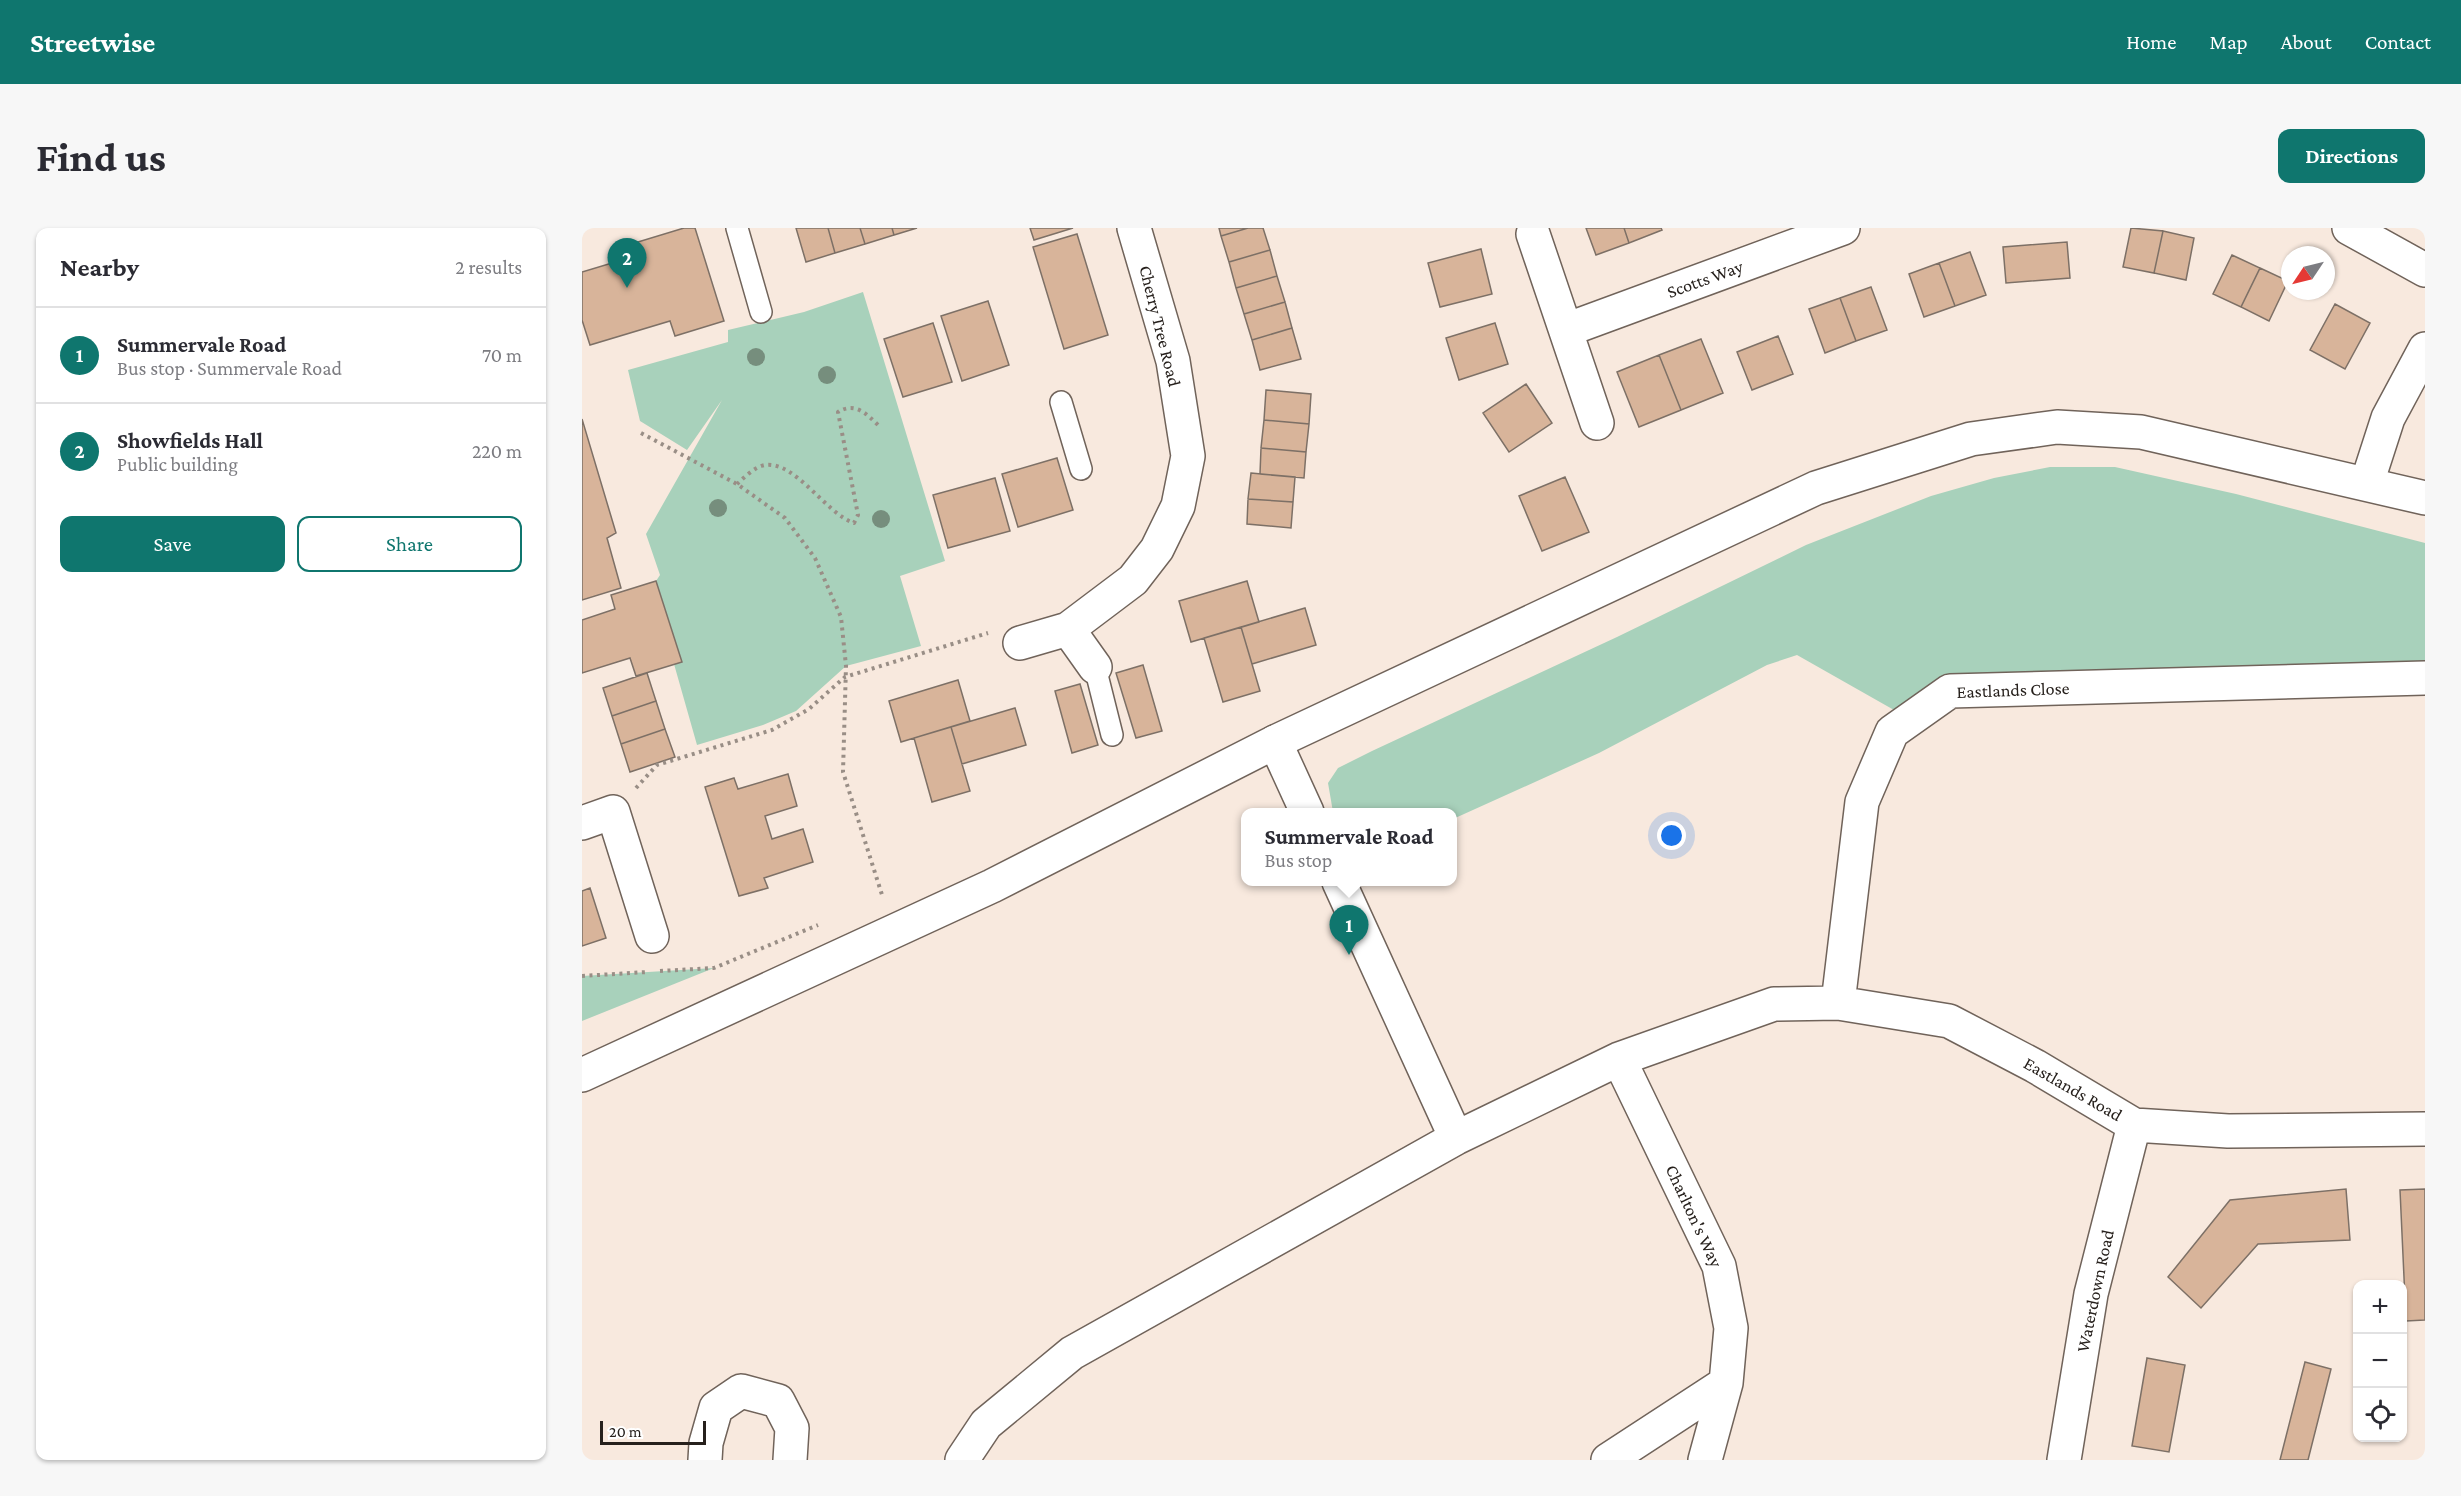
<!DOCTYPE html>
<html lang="en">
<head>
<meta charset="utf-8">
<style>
	:root { --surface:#fff; --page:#f7f7f7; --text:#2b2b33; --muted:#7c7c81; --line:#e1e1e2; --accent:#0f766e }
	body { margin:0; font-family:"Crimson Pro",serif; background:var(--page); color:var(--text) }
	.controls { position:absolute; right:18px; bottom:18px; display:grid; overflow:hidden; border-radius:12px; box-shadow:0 2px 4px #0004 }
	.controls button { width:54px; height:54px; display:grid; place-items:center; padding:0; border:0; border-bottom:2px solid var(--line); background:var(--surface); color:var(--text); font:30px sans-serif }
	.compass { position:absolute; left:1699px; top:18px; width:54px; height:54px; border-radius:50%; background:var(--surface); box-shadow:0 2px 4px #0004; rotate:235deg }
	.scale { position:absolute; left:18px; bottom:15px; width:106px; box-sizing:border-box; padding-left:6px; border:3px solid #26201c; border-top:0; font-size:16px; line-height:21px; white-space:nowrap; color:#26201c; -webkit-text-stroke:4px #fff; paint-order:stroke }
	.you { position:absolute; left:1090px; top:608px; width:21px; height:21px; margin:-15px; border:4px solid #fff; border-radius:50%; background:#1a73e8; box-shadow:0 0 0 9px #1a73e833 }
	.badge { display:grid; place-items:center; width:39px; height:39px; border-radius:50%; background:var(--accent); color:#fff; font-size:20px; font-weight:700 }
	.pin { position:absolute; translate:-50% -50px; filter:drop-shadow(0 2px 3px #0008) }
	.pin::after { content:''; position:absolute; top:32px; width:21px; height:18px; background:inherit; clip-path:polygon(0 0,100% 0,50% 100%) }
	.popup { position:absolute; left:659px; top:580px; width:216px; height:78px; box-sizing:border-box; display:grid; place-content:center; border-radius:12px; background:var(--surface); filter:drop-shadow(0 2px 4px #0005); font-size:20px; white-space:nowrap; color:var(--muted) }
	.popup b { font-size:22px; color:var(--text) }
	.popup::after { content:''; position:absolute; left:50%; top:100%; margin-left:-12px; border:12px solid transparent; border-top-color:var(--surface) }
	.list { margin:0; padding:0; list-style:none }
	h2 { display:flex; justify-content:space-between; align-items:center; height:78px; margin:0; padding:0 24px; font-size:26px }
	h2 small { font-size:20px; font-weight:400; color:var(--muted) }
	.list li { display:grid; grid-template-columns:39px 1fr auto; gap:18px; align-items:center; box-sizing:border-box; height:96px; padding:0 24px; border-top:2px solid var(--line) }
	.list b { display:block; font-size:22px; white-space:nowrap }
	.list p { margin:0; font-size:20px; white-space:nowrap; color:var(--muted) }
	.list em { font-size:20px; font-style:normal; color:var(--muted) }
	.actions { display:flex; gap:12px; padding:18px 24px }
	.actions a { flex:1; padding:14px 0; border:2px solid var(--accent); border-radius:12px; text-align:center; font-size:21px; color:var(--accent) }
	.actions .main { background:var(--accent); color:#fff }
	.icon { flex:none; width:33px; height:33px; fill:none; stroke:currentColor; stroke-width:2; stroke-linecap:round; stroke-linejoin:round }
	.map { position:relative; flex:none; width:1843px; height:1232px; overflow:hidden; border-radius:12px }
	header { display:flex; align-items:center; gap:36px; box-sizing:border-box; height:84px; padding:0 30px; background:var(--accent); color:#fff }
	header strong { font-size:28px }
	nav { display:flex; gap:33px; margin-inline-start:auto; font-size:21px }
	.intro { display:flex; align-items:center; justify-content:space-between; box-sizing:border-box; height:144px; padding:0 36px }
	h1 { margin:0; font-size:42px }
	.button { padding:15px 27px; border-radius:12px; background:var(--accent); color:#fff; font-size:21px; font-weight:700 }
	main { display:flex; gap:36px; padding:0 36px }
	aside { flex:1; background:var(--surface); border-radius:12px; box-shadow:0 2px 4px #0004 }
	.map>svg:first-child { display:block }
	.green { fill:#a8d1bb }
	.building { fill:#d8b49a; stroke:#7d7066; stroke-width:1.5 }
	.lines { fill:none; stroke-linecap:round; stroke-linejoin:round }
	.lane-casing { stroke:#70635a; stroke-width:24 }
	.street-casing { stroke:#70635a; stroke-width:36 }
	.highway-casing { stroke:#70635a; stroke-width:36 }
	.path { stroke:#998e86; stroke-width:4; stroke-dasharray:3 4.5; stroke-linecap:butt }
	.lane { stroke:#fff; stroke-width:21 }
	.street { stroke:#fff; stroke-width:33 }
	.highway { stroke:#fff; stroke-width:33 }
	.tree { fill:#768e7d }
	.labels { text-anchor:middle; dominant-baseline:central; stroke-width:5; stroke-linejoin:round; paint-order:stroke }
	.street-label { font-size:18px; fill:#26201c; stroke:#fff }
</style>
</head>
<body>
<header>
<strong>Streetwise</strong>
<nav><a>Home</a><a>Map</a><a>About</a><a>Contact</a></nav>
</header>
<div class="intro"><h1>Find us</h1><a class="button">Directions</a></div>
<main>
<aside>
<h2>Nearby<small>2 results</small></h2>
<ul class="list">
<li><span class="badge">1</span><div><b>Summervale Road</b><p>Bus stop · Summervale Road</p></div><em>70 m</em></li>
<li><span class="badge">2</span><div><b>Showfields Hall</b><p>Public building</p></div><em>220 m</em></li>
</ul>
<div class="actions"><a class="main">Save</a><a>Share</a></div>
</aside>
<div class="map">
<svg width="1843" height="1232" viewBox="0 0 1843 1232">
	<rect width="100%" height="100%" fill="#f8e9de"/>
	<!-- green -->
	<path class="green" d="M281,64L363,333L318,348L339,418L264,438L214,483L181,497L115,517L92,436L99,433L74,353L78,347L64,306L140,172L105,222L58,193L46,142L146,114V102L222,84Z
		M1468,239H1533L1654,266L1843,315V444L1342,467L1312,482L1215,427L1185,437L1017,525L871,591L870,584H751L746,555L756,540L790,523L1035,409L1224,317L1349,268L1412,250Z
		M132,740L0,793V748Z"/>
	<!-- building -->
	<path class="building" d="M102,0H113L142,93L93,108L88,93L8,117L0,92V44L50,29L46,17Z
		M214,0H246L253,25L224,34Z
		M246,0H278L283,16L253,25Z
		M278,0H310L312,7L283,16Z
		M310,0H335L312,7Z
		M448,0H491L452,12Z
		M637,0H666L639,8Z
		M666,0H681L688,22L647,34L639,8Z
		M1004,0H1042L1047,15L1014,27Z
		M1042,0H1079L1080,2L1047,15Z
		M1549,0L1581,3L1572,45L1541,39Z
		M1581,3L1612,10L1604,52L1572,45Z
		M495,6L526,107L482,121L451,19Z
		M1485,14L1488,50L1424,55L1421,19Z
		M899,21L910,66L858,79L846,35Z
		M688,22L695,48L654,60L647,34Z
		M1388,24L1404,67L1373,78L1357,35Z
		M1650,27L1678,40L1659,79L1631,66Z
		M1357,35L1373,78L1342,89L1327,46Z
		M1678,40L1706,53L1687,93L1659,79Z
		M695,48L703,74L662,86L654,60Z
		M1289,59L1305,102L1274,113L1258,70Z
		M1258,70L1274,113L1243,125L1227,81Z
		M406,73L427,137L380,153L359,88Z
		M703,74L710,100L670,112L662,86Z
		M1753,76L1788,95L1763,141L1728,122Z
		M351,95L370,154L321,169L302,111Z
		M913,95L926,136L877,152L864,110Z
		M710,100L719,131L678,142L670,112Z
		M1196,108L1211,146L1170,162L1155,124Z
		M1119,111L1141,165L1099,182L1077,127Z
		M1077,127L1099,182L1057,199L1035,144Z
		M944,156L970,195L927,224L901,185Z
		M684,162L729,166L727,196L682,192Z
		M0,191L34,305L25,310L39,360L0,372Z
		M682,192L727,196L724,224L679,220Z
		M679,220L724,224L722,250L678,246Z
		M475,230L491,282L436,299L420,246Z
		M669,245L713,249L711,274L666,271Z
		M983,249L1007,304L960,323L937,268Z
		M413,250L428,303L366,320L351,267Z
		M666,271L711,274L709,300L665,296Z
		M74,353L100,434L54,448L48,430L0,445V392L33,381L29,367Z
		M665,353L677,394L609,414L597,373Z
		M723,380L734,417L670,436L659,399Z
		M659,399L678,463L641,474L622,410Z
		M561,437L580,503L554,510L534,445Z
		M65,445L74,473L30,488L21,460Z
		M376,452L388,493L319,514L307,473Z
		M498,456L516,517L490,525L473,463Z
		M74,473L83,501L39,516L30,488Z
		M433,480L444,517L380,536L369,499Z
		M369,499L388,563L350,574L332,510Z
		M83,501L93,529L48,544L39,516Z
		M206,546L215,578L183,588L190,611L221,601L231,634L182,650L186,660L157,668L123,559L152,550L156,561Z
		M8,660L24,710L0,718V663Z
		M1764,961L1768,1012L1676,1016L1619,1080L1586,1049L1648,972Z
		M1843,961V1092L1824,1093L1818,962Z
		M1565,1130L1603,1137L1587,1224L1550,1218Z
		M1723,1134L1749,1141L1726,1232H1698Z"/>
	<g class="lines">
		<defs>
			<path id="lane" d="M155,0L179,84
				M479,174L499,241
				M513,439L530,507"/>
			<path id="street" d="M1767,0L1843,42
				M951,6L1015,195
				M984,102L1261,0
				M1785,255L1806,190L1843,121
				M486,401L513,439
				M438,415L486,401L551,352L575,321L596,278L606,228L591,133L552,0
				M693,514L725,584
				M0,595L31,584L70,708
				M757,654L874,910
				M1256,775L1280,574L1310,504L1368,463L1843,450
				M1037,831L1137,1038L1149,1100L1144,1155L1123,1232
				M123,1232L124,1215L134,1180L159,1163L196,1173L210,1200L208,1232
				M380,1232L404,1196L490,1125L874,910L1037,831L1192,776L1256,775L1367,793L1453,838L1552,897L1646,903L1843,901
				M1026,1232L1144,1155
				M1482,1232L1509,1066L1552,897"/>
			<path id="highway" d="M0,847L410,658L693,514L1234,260L1389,211L1475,199L1559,204L1843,270"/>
		</defs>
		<!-- lane casing -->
		<use href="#lane" class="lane-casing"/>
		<!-- street casing -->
		<use href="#street" class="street-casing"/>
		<!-- highway casing -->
		<use href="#highway" class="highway-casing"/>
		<!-- path -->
		<path class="path" d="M59,205L155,256L203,290L233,330L259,389L264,438L261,544L301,670
			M155,256C163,249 172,239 183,237C214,233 244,286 272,295L276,287L256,184C273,174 284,185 297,198
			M54,560L75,537L190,502L227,481L263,449L406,405
			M78,743L132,740L236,697
			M0,748L65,744"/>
		<!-- lane -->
		<use href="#lane" class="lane"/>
		<!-- street -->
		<use href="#street" class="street"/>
		<!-- highway -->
		<use href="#highway" class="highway"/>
	</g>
	<!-- trees -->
	<g class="tree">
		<circle cx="174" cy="129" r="9"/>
		<circle cx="245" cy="147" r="9"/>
		<circle cx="136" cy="280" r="9"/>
		<circle cx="299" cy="291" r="9"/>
	</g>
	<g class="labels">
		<!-- street labels -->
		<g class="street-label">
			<text transform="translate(1123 51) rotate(-20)">Scotts Way</text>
			<text transform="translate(578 98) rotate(76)">Cherry Tree Road</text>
			<text transform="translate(1431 462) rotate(-2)">Eastlands Close</text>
			<text transform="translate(1491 861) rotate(30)">Eastlands Road</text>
			<text transform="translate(1112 988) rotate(65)">Charlton's Way</text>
			<text transform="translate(1513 1063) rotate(-78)">Waterdown Road</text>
		</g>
	</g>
</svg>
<div class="controls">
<button>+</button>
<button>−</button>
<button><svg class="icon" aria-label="locate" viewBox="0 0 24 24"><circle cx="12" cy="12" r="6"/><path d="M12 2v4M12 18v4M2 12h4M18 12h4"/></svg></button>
</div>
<svg class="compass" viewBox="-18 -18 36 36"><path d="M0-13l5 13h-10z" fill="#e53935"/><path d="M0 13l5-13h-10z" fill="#7c7c81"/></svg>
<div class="scale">20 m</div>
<div class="you"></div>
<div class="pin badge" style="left:767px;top:727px">1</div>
<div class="popup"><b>Summervale Road</b>Bus stop</div>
<div class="pin badge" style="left:45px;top:60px">2</div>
</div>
</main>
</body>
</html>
